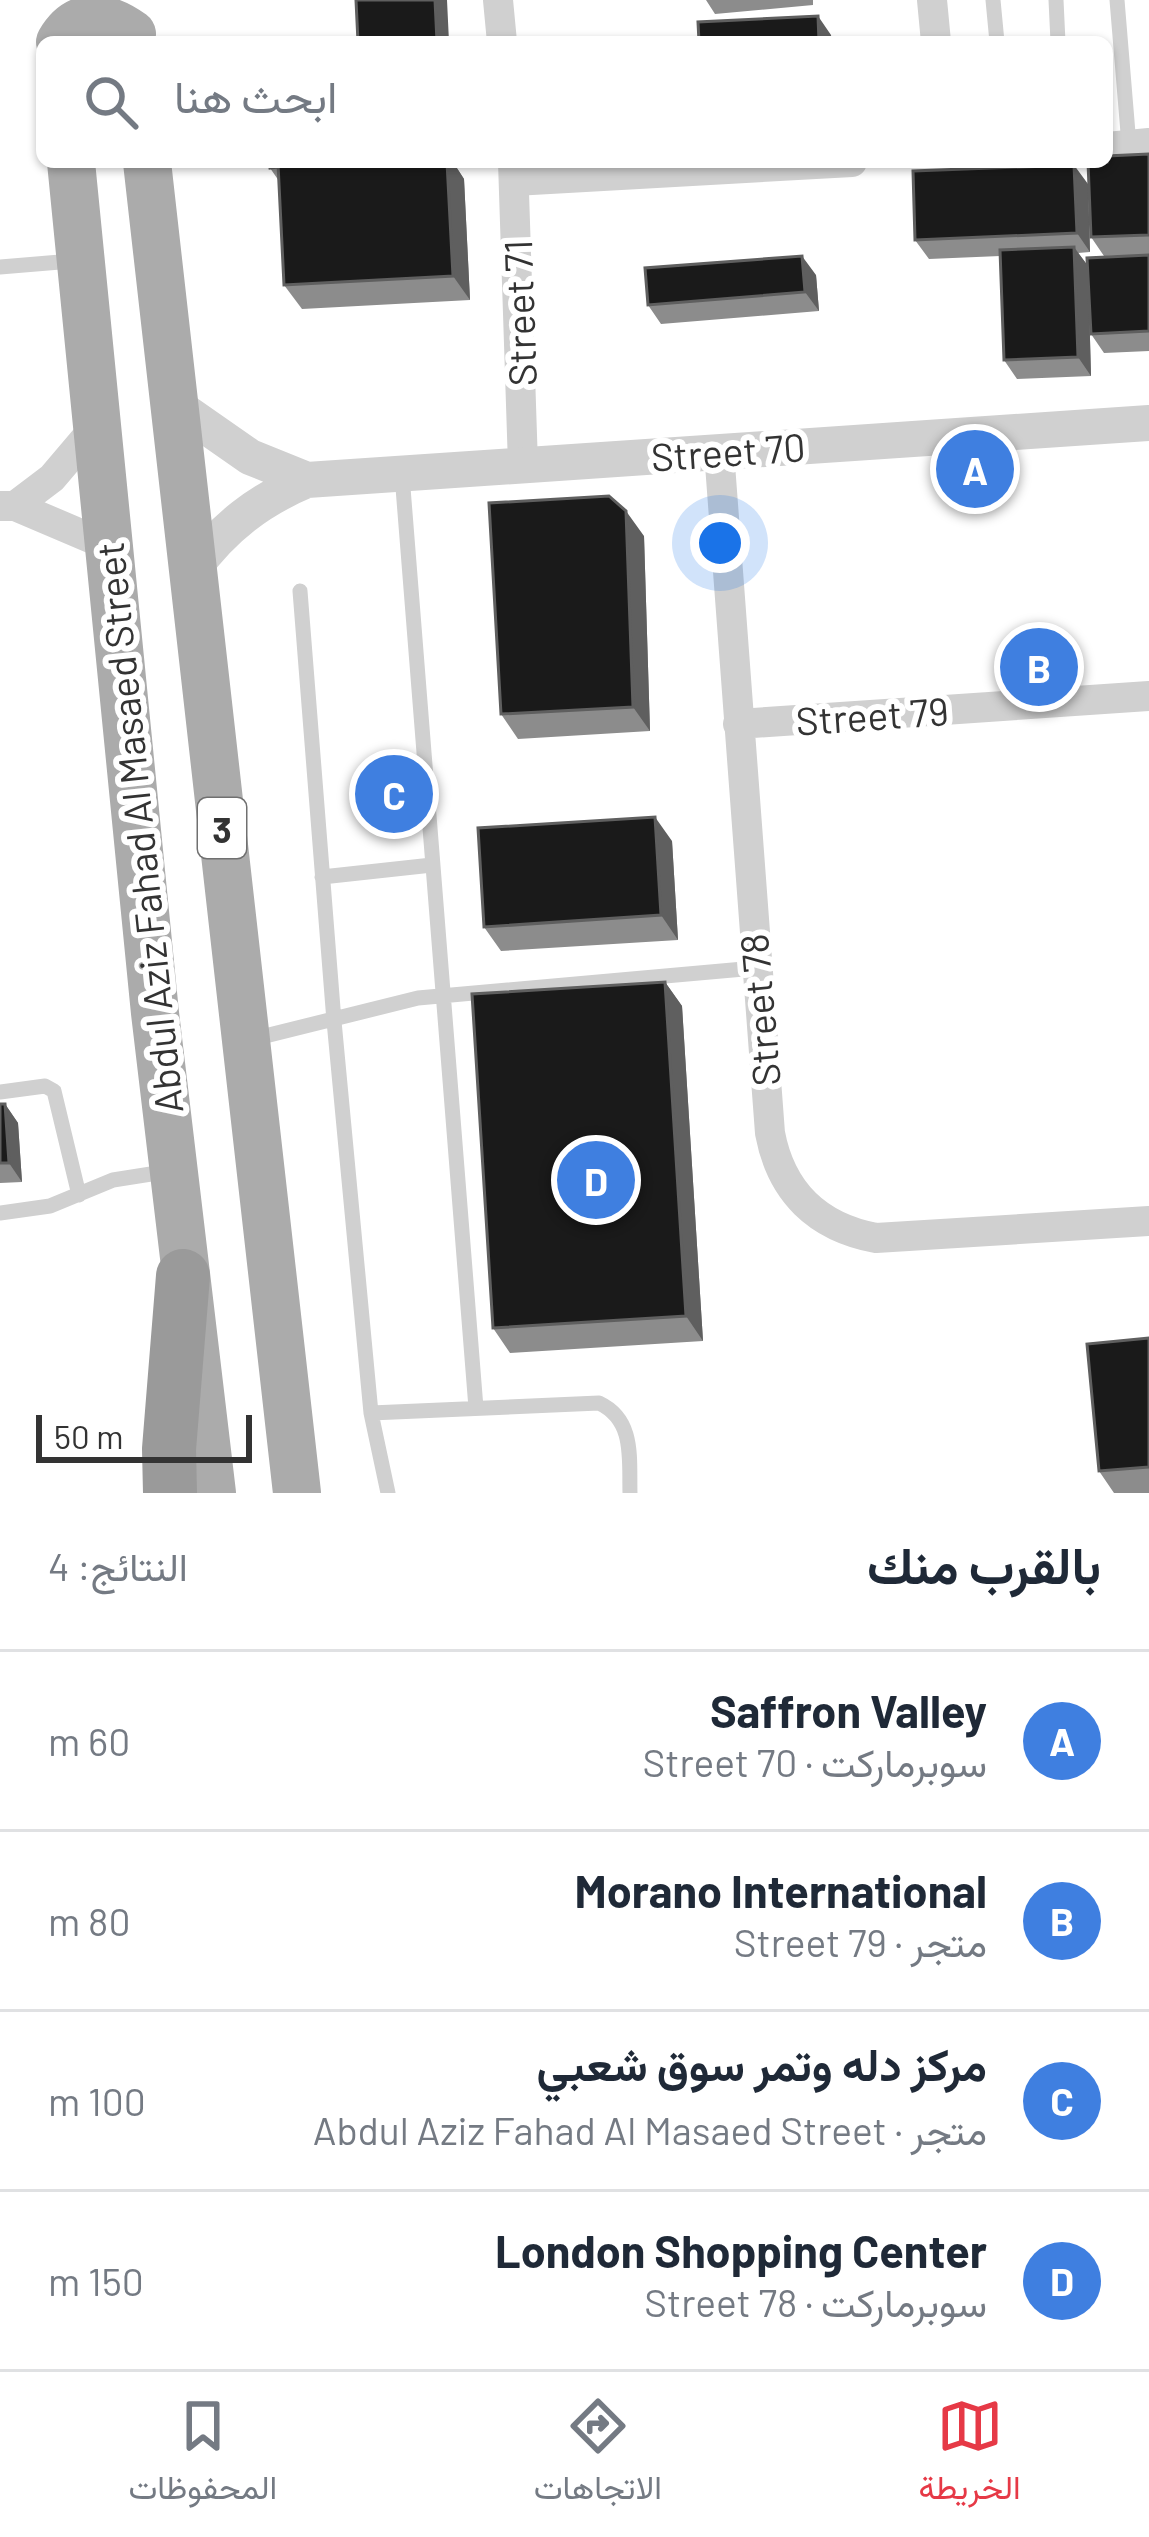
<!DOCTYPE html>
<html lang="ar">
<head>
<meta charset="utf-8">
<style>
	:root { --surface:#fff; --page:#f6f6f7; --text:#1f2937; --muted:#747a83; --line:#e0e1e3; --accent:#e63946 }
	body { margin:0; font-family:Barlow,Vazirmatn,sans-serif; background:var(--page); color:var(--text); direction:rtl }
	.scale { position:absolute; left:36px; bottom:30px; width:216px; box-sizing:border-box; padding-left:12px; border:6px solid #333; border-top:0; font-size:33px; line-height:42px; white-space:nowrap; color:#333; -webkit-text-stroke:9px #fff; paint-order:stroke }
	.you { position:absolute; left:720px; top:543px; width:42px; height:42px; margin:-30px; border:9px solid #fff; border-radius:50%; background:#1a73e8; box-shadow:0 0 0 18px #1a73e833 }
	.badge { display:grid; place-items:center; width:78px; height:78px; border-radius:50%; background:var(--accent); color:#fff; font-size:39px; font-weight:700 }
	.pin { position:absolute; translate:-50% -50%; border:6px solid #fff; box-shadow:0 3px 12px #0006 }
	.list { margin:0; padding:0; list-style:none }
	h2 { display:flex; justify-content:space-between; align-items:center; height:156px; margin:0; padding:0 48px; font-size:51px }
	h2 small { font-size:39px; font-weight:400; color:var(--muted) }
	.list li { display:grid; grid-template-columns:78px 1fr auto; gap:36px; align-items:center; box-sizing:border-box; height:180px; padding:0 48px; border-top:3px solid var(--line) }
	.list b { display:block; font-size:45px; white-space:nowrap }
	.list p { margin:0; font-size:39px; white-space:nowrap; color:var(--muted) }
	.list em { font-size:39px; font-style:normal; color:var(--muted) }
	.icon { flex:none; width:66px; height:66px; fill:none; stroke:currentColor; stroke-width:2; stroke-linecap:round; stroke-linejoin:round }
	.map { position:relative; flex:none; width:1149px; height:1493px; overflow:hidden; direction:ltr }
	.search { position:absolute; background:var(--surface); box-shadow:0 3px 9px #0004; left:36px; right:36px; top:36px; height:132px; display:flex; align-items:center; gap:30px; box-sizing:border-box; padding:0 42px; border-radius:18px; color:var(--muted); font-size:45px }
	.sheet { height:876px; background:var(--surface) }
	nav { display:flex; justify-content:space-around; align-items:center; box-sizing:border-box; height:168px; border-top:3px solid var(--line); background:var(--surface); font-size:33px; color:var(--muted) }
	nav a { display:grid; justify-items:center; gap:6px }
	nav .on { color:var(--accent) }
	.map>svg:first-child { display:block }
	.lines { fill:none; stroke-linecap:round; stroke-linejoin:round }
	.service { stroke:#d0d0d0; stroke-width:15 }
	.minor { stroke:#d0d0d0; stroke-width:30 }
	.tertiary { stroke:#d0d0d0; stroke-width:36 }
	.primary { stroke:#ababab; stroke-width:48 }
	.motorway { stroke:#9a9a9a; stroke-width:54 }
	.wall { fill:#8c8c8c }
	.shaded-wall { fill:#5f5f5f }
	.building { fill:#1a1a1a; stroke:#5f5f5f; stroke-width:3 }
	.labels { text-anchor:middle; dominant-baseline:central; stroke-width:12; stroke-linejoin:round; paint-order:stroke }
	.shield { fill:#fff; stroke:#707070; stroke-width:3 }
	.shield-label { font-size:36px; font-weight:bold; fill:#333 }
	.street-label { font-size:39px; fill:#333; stroke:#fff }
</style>
</head>
<body>
<div class="map">
<svg width="1149" height="1493" viewBox="0 0 1149 1493">
	<rect width="100%" height="100%" fill="#fff"/>
	<g class="lines">
		<!-- service -->
		<path class="service" d="M993,0L997,42
			M1056,0L1058,42
			M1117,0L1129,145
			M0,267L72,261
			M402,475L476,1408
			M300,591L334,1021L371,1413L388,1493
			M322,877L432,865
			M249,1040L418,998L755,968
			M0,1092L45,1086L54,1091L79,1195
			M0,1213L50,1206L113,1180L170,1171
			M371,1413L599,1403C635,1420 629,1458 630,1493"/>
		<!-- minor -->
		<path class="minor" d="M498,0L502,42
			M932,0L936,42
			M1107,147L1149,143
			M513,162L523,465
			M514,181L852,162
			M719,451L770,1133C781,1192 817,1227 876,1238L1149,1221
			M0,506H15L109,546
			M15,506L52,478L97,425
			M738,724L1149,696"/>
		<!-- tertiary -->
		<path class="tertiary" d="M174,404L250,457L307,480
			M193,569C224,527 259,500 307,480L1149,423"/>
		<!-- primary -->
		<path class="primary" d="M60,42C78,11 106,15 132,34
			M71,162L155,1013L212,1493
			M147,162L297,1493"/>
		<!-- motorway -->
		<path class="motorway" d="M170,1493L169,1449L183,1276"/>
	</g>
	<!-- wall -->
	<path class="wall" d="M706,0H813V5L715,14Z
		M1149,154V255L1104,256L1091,237Z
		M269,162H453L464,179L470,300L302,309L284,285L279,181L270,168Z
		M1088,184L1090,252L1078,253L1088,266L1091,376L1017,379L1004,360L1000,256L929,259L915,240Z
		M1149,255V351L1104,353L1091,334Z
		M816,275L819,311L661,324L648,305Z
		M644,536L650,731L518,739L501,714Z
		M672,841L678,940L501,951L484,927Z
		M665,982L682,1006L703,1341L510,1353L493,1328Z
		M0,1104H5L18,1123L22,1182L0,1183Z
		M1149,1338V1493H1114L1099,1471Z"/>
	<!-- shaded-wall -->
	<path class="shaded-wall" d="M435,0H447L449,42H437Z
		M818,16L831,35L832,42H819Z
		M445,162H453L464,179L470,300L453,276Z
		M1074,165L1088,184L1090,252L1077,233Z
		M1074,247L1088,266L1091,376L1078,357Z
		M802,256L816,275L819,311L805,292Z
		M626,511L644,536L650,731L633,707Z
		M655,817L672,841L678,940L661,915Z
		M665,982L682,1006L703,1341L686,1316Z
		M5,1104L18,1123L22,1182L9,1163Z"/>
	<!-- building -->
	<path class="building" d="M356,0H435L437,42H358Z
		M818,16L819,42H699L698,22Z
		M1149,154V235L1091,237L1088,162H1107V156Z
		M269,162H310L278,164V167L270,168Z
		M310,162H447L453,276L284,285L278,164Z
		M1074,165L1077,233L915,240L913,171Z
		M1074,247L1078,357L1004,360L1000,250Z
		M1149,255V331L1091,334L1087,258Z
		M802,256L805,292L648,305L645,268Z
		M609,496L626,511L633,707L501,714L489,503Z
		M655,817L661,915L484,927L478,828Z
		M665,982L686,1316L493,1328L472,994Z
		M0,1104H5L9,1163H0Z
		M1149,1338V1467L1099,1471L1087,1344Z"/>
	<g class="labels">
		<!-- shield labels -->
		<rect class="shield" x="198" y="798" width="48" height="60" rx="9"/>
		<g class="shield-label">
			<text x="222" y="828">3</text>
		</g>
		<!-- street labels -->
		<g class="street-label">
			<text transform="translate(519 313) rotate(-92)">Street 71</text>
			<text transform="translate(728 451) rotate(-4)">Street 70</text>
			<text transform="translate(872 715) rotate(-4)">Street 79</text>
			<text transform="translate(138 828) rotate(-96)">Abdul Aziz Fahad Al Masaed Street</text>
			<text transform="translate(759 1010) rotate(-95)">Street 78</text>
		</g>
	</g>
</svg>
<div class="scale">50 m</div>
<div class="you"></div>
<div class="pin badge" style="left:975px;top:469px;background:#3f7fe0">A</div>
<div class="pin badge" style="left:1039px;top:667px;background:#3f7fe0">B</div>
<div class="pin badge" style="left:394px;top:794px;background:#3f7fe0">C</div>
<div class="pin badge" style="left:596px;top:1180px;background:#3f7fe0">D</div>
<div class="search"><svg class="icon" aria-label="search" viewBox="0 0 24 24"><circle cx="10" cy="10" r="6"/><path d="M15 15l6 6"/></svg>ابحث هنا</div>
</div>
<section class="sheet">
<h2>بالقرب منك<small>النتائج: 4</small></h2>
<ul class="list">
<li><span class="badge" style="background:#3f7fe0">A</span><div><b>Saffron Valley</b><p>سوبرماركت · Street 70</p></div><em>60 m</em></li>
<li><span class="badge" style="background:#3f7fe0">B</span><div><b>Morano International</b><p>متجر · Street 79</p></div><em>80 m</em></li>
<li><span class="badge" style="background:#3f7fe0">C</span><div><b>مركز دله وتمر سوق شعبي</b><p>متجر · Abdul Aziz Fahad Al Masaed Street</p></div><em>100 m</em></li>
<li><span class="badge" style="background:#3f7fe0">D</span><div><b>London Shopping Center</b><p>سوبرماركت · Street 78</p></div><em>150 m</em></li>
</ul>
</section>
<nav>
<a class="on"><svg class="icon" aria-label="map" viewBox="0 0 24 24"><path d="M3 6l6-2 6 2 6-2v14l-6 2-6-2-6 2zM9 4v14M15 6v14"/></svg>الخريطة</a>
<a><svg class="icon" aria-label="directions" viewBox="0 0 24 24"><path d="M12 3l9 9-9 9-9-9zM9 14v-3h6M13 9l2 2-2 2"/></svg>الاتجاهات</a>
<a><svg class="icon" aria-label="saved" viewBox="0 0 24 24"><path d="M7 4h10v16l-5-4-5 4z"/></svg>المحفوظات</a>
</nav>
</body>
</html>
